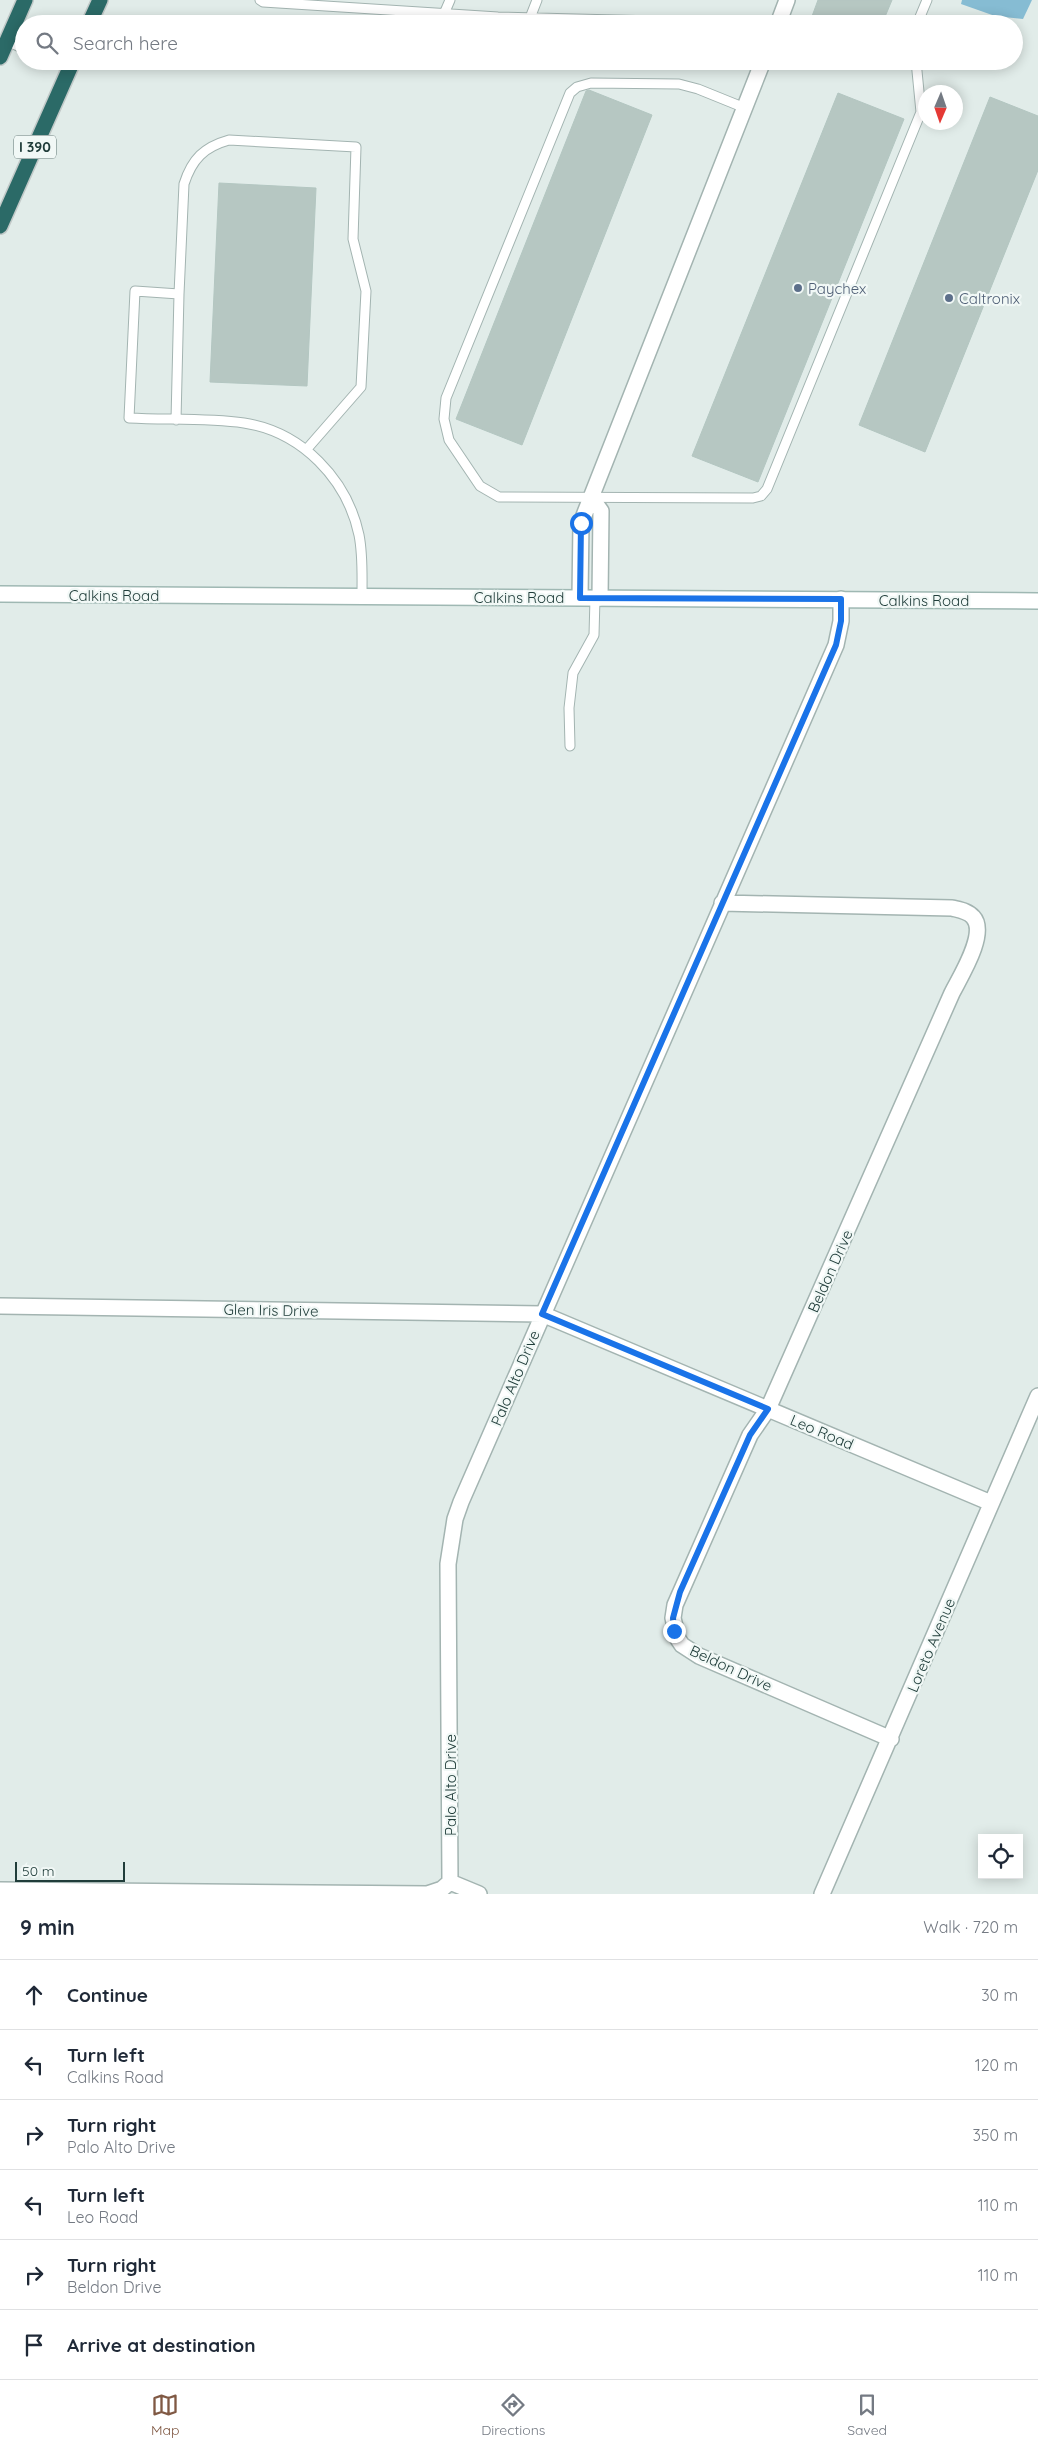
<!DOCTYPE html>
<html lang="en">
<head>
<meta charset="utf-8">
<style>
	:root { --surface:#fff; --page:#f6f6f7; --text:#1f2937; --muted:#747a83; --line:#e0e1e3; --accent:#805944 }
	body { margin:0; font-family:Quicksand,sans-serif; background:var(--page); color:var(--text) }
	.controls { position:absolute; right:15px; bottom:15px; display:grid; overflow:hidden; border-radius:0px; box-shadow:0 2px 12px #0003 }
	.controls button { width:45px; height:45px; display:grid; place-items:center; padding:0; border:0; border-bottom:1px solid var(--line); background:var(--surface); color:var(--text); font:25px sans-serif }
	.compass { position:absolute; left:918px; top:85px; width:45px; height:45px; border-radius:50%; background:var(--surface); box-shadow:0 2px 12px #0003; rotate:182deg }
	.scale { position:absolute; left:15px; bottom:12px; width:110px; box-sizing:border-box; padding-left:5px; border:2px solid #203d3a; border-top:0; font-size:14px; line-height:18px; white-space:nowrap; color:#203d3a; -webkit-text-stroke:4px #f1f8f6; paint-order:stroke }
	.stop { position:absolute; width:15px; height:15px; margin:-11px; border:4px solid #1a73e8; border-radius:50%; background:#fff }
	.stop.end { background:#1a73e8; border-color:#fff; box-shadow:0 1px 5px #0008 }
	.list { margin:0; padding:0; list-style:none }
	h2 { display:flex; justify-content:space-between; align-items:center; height:65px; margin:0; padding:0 20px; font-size:21px }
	h2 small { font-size:16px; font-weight:400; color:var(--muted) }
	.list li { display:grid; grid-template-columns:32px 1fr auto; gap:15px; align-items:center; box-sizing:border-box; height:70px; padding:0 20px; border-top:1px solid var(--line) }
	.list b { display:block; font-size:19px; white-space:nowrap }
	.list p { margin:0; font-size:16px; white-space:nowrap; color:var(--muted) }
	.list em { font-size:16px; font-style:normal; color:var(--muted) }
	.icon { flex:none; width:28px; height:28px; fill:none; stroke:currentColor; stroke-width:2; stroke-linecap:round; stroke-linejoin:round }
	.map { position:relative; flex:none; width:1038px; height:1894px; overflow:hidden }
	.search { position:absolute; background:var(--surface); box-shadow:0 2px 12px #0003; left:15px; right:15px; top:15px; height:55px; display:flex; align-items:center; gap:12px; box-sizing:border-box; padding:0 18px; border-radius:28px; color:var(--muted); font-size:19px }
	.sheet { height:485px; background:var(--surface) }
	nav { display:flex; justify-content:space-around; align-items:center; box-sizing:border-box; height:70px; border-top:1px solid var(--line); background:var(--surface); font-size:14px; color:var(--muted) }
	nav a { display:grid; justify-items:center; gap:2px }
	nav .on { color:var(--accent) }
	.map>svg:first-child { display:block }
	.water { fill:#86bcd3 }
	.building { fill:#b6c7c2; stroke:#b3c6c1 }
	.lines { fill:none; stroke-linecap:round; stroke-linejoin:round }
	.lane-casing { stroke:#a3b4b1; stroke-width:11 }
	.street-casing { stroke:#a3b4b1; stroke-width:18 }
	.secondary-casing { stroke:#9fb8b3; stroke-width:18 }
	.highway-casing { stroke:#c1c9c8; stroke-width:18 }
	.lane { stroke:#fff; stroke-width:9 }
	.street { stroke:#fff; stroke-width:15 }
	.secondary { stroke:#fff; stroke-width:15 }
	.highway { stroke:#2b6a67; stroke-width:15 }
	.route { stroke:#1a73e8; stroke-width:6 }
	.service-dot { fill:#5c6f8a; stroke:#f1f8f6; stroke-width:2 }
	.labels { text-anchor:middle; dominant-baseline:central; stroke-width:4.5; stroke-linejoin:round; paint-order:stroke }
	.shield { fill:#f1f8f6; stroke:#5f7572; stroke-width:1 }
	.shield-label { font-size:14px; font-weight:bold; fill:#203d3a }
	.service-label { font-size:15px; fill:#4e5e75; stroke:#f1f8f6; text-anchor:start }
	.street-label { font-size:15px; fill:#203d3a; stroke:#f1f8f6 }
</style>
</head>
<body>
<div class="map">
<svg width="1038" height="1894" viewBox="0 0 1038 1894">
	<rect width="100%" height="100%" fill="#e1ece9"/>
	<!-- water -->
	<path class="water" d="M962,0H1032L1023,19L995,16L961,4Z"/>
	<!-- building -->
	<path class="building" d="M818,0H892L882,24H824L811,19Z
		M589,90L652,115L522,445L456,419L586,91Z
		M838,93L904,119L758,482L692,456Z
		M990,97L1038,116V170L925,452L859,425Z
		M219,183L316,188L307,386L210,382Z"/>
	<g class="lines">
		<defs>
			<path id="lane" d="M260,0L263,2L498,17L776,24
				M444,14L450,0
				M530,18L537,0
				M917,24L927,0
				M7,41L24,49
				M52,61L69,69
				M745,108L698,89L679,84L591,83L577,87L570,93L446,398L444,419L449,440L480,486L499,497L753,498L761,496L767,489L921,112L916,61
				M179,294L184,184C192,159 204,147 229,140L356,147L353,239L366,291L361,387L306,450
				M176,420L179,294L135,291L129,418C167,420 207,418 244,423C302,432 347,479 359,535C363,555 362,576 362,596
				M570,746L569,708L573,673L594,635L595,598"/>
			<path id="street" d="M778,24L787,0
				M591,497L601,511L600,598
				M580,597L581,523L763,61
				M722,903L952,908C960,910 968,911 973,917C988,933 960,977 952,993L768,1409L750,1435L675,1605L673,1618L678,1639L682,1645L699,1656L891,1739
				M0,1306L542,1314L991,1503
				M450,1882L448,1564L455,1519L461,1502L836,645L841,621V599
				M0,1890L427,1894L442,1889L450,1882L479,1894
				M822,1894L1038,1396"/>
			<path id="secondary" d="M0,594L1038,601"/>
			<path id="highway" d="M89,24L100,0
				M0,57L25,0
				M0,226L73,61"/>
		</defs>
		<!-- lane casing -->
		<use href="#lane" class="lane-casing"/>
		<!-- street casing -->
		<use href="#street" class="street-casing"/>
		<!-- secondary casing -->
		<use href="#secondary" class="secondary-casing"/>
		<!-- highway casing -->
		<use href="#highway" class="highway-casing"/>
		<!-- lane -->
		<use href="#lane" class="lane"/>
		<!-- street -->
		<use href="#street" class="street"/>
		<!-- secondary -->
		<use href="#secondary" class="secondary"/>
		<!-- highway -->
		<use href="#highway" class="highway"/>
	</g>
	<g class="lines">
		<!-- route -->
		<path class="route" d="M581,523L580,598L841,599V621L836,645L542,1314L768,1409L750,1435L680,1592L673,1618L674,1631"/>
	</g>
	<!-- markers -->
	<g class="service-dot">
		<circle cx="798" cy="288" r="5"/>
		<circle cx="949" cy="298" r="5"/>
	</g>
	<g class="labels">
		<!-- shield labels -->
		<rect class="shield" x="14" y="135.5" width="42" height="23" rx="4"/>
		<g class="shield-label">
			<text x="35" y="147">I 390</text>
		</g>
		<!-- service labels -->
		<g class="service-label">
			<text x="808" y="288">Paychex</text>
			<text x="959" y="298">Caltronix</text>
		</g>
		<!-- street labels -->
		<g class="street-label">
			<text x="114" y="595">Calkins Road</text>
			<text x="519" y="597">Calkins Road</text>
			<text x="924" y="600">Calkins Road</text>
			<text transform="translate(830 1271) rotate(-66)">Beldon Drive</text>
			<text transform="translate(271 1310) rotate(1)">Glen Iris Drive</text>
			<text transform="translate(515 1378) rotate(-67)">Palo Alto Drive</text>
			<text transform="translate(822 1432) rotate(23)">Leo Road</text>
			<text transform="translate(931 1645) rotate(-67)">Loreto Avenue</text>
			<text transform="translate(731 1668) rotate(25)">Beldon Drive</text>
			<text transform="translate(450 1785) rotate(-90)">Palo Alto Drive</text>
		</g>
	</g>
</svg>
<div class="controls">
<button><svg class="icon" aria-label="locate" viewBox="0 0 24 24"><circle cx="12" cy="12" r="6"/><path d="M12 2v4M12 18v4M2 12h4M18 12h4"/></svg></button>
</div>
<svg class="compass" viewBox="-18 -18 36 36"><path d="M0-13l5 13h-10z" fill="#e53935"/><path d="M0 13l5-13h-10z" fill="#747a83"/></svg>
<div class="scale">50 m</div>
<div class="stop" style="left:581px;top:523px"></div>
<div class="stop end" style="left:674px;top:1631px"></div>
<div class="search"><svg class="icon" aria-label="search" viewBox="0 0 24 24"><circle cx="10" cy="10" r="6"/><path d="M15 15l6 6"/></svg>Search here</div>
</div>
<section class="sheet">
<h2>9 min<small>Walk · 720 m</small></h2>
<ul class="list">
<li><svg class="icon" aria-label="ahead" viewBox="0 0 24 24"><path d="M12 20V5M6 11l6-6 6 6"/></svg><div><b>Continue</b></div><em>30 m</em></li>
<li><svg class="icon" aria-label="left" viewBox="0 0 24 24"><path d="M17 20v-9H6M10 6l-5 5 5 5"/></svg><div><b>Turn left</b><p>Calkins Road</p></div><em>120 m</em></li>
<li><svg class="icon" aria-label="right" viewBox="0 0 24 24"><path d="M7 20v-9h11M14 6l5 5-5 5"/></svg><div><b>Turn right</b><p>Palo Alto Drive</p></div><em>350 m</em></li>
<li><svg class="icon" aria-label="left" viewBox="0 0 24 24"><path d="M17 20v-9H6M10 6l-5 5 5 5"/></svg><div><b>Turn left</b><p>Leo Road</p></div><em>110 m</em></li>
<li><svg class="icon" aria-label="right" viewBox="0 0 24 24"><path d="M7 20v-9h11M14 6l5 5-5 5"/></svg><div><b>Turn right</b><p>Beldon Drive</p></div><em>110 m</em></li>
<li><svg class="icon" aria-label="arrive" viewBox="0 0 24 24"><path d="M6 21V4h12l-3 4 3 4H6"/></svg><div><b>Arrive at destination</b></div></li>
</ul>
</section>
<nav>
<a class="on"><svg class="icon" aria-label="map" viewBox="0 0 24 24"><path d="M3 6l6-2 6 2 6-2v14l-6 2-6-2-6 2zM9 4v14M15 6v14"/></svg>Map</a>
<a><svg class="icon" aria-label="directions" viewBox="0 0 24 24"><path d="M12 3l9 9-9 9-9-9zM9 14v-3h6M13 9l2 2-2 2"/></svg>Directions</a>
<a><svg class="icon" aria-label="saved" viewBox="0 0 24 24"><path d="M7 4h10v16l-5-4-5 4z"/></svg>Saved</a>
</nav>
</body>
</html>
